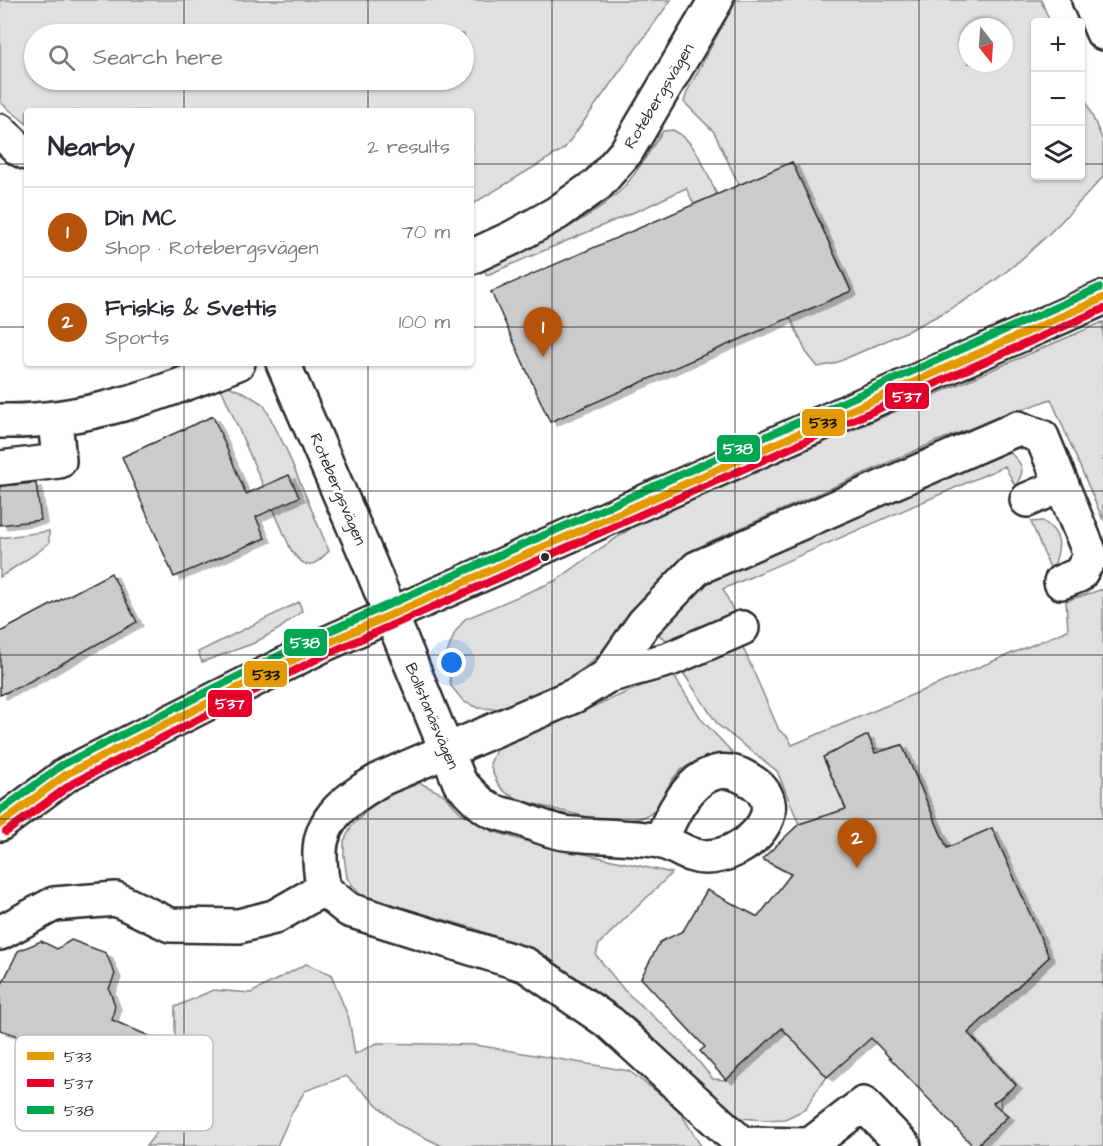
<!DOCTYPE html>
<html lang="en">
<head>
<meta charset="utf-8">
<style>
	:root { --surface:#fff; --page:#f2f2f3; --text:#2b2b33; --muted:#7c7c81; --line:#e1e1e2; --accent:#b45309 }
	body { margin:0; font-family:"Architects Daughter",sans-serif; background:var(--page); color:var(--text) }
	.controls { position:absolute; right:18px; top:18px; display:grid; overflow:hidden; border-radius:6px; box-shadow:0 2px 4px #0004 }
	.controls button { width:54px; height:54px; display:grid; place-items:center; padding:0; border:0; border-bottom:2px solid var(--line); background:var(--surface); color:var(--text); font:30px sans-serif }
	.compass { position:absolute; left:959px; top:18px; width:54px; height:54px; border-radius:50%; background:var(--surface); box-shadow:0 2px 4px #0004; rotate:163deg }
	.you { position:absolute; left:452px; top:663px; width:21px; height:21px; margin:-15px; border:4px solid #fff; border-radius:50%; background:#1a73e8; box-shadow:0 0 0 9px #1a73e833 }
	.badge { display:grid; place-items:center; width:39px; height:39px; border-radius:50%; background:var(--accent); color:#fff; font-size:20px; font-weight:700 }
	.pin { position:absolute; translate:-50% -50px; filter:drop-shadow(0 2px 3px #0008) }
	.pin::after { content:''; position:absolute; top:32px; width:21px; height:18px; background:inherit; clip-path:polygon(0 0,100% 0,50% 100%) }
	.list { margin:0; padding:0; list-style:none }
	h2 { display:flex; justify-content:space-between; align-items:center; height:78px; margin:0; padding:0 24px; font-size:26px }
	h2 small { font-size:20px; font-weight:400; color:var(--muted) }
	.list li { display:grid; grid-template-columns:39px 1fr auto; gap:18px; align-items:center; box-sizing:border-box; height:90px; padding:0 24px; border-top:2px solid var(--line) }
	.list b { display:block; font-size:22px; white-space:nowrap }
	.list p { margin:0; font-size:20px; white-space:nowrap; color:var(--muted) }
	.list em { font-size:20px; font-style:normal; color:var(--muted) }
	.icon { flex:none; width:33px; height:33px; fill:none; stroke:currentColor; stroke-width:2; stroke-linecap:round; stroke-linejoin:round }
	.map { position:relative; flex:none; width:1103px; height:1146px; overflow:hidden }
	.search { position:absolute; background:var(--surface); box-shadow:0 2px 4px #0004; left:24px; top:24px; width:450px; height:66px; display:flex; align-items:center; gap:15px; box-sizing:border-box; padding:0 21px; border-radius:33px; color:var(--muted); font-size:22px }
	.panel { position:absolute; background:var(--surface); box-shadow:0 2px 4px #0004; left:24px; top:108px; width:450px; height:258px; border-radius:6px }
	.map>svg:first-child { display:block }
	.green { fill:#e0e0e0; stroke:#868686; stroke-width:1.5; fill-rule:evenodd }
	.building { fill:#cbcbcb; stroke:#2b2b2b; stroke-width:1.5; filter:url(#shadow) }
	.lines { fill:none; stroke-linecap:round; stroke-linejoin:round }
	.minor-casing { stroke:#2b2b2b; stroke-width:38 }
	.highway-casing { stroke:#2b2b2b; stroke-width:38 }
	.minor { stroke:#fff; stroke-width:33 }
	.highway { stroke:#fff; stroke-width:33 }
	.bus-1-casing { stroke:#fff; stroke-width:12 }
	.bus-2-casing { stroke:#fff; stroke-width:12 }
	.bus-3-casing { stroke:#fff; stroke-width:12 }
	.bus-1 { stroke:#e39a04; stroke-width:8 }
	.bus-2 { stroke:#e4002b; stroke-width:8 }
	.bus-3 { stroke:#00a651; stroke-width:8 }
	.grid { fill:none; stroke:#2b2b2b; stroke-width:1.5; stroke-opacity:0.55 }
	.bus-dot { fill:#2b2b2b; stroke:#fff; stroke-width:2 }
	.labels { text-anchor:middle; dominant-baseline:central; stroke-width:6; stroke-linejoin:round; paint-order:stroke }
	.street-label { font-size:16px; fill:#2b2b2b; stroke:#fff }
	.key { fill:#fff; stroke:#bfbfbf; stroke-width:1.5 }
	.key-label { font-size:16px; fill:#2b2b2b }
	.line-badge { stroke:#fff; stroke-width:2 }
	.badge-label { font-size:16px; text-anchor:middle; font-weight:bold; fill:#fff }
	.pale-badge-label { font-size:16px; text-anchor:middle; font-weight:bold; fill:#111 }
</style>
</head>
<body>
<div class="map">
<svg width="1103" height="1146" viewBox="0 0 1103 1146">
	<defs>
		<filter id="shadow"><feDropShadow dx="6" dy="4" stdDeviation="0" flood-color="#0004"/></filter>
	</defs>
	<rect width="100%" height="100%" fill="#fff"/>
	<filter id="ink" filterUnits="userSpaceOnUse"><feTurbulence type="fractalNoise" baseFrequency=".0167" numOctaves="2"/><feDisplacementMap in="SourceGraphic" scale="12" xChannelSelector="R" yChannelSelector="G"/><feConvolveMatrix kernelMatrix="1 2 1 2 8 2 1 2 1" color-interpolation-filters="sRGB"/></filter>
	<g filter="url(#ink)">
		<!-- green -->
		<path class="green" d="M0,0H671L564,149L471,205V111H27V124L0,102ZM34,34H464V80H34Z
			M736,0H1041L1050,22H1036V176H1080L1081,90L1103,141V177C1061,223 1018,269 964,301C922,326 877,345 833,364L818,367L806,352L790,317L851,290L792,162L739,185L714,132L684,102L687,92ZM968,27H1004V63H968Z
			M673,130C697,141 706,172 717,195L694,204L686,188L646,207L487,275L483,268C531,245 581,227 620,191C635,177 651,148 663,131Z
			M1103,322V520L1051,399L937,441L709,542L673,570L633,609L609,646L576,675L525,700L498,709L478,708L464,702L451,686L446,656L455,632L465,619L557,580L601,548L642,521Z
			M228,386L247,394L264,405L286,449L329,551C312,568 306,571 291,550L221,388Z
			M1007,450C1021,462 1028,469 1015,486L1005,466L723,589L734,612L667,640L660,636V627L709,579Z
			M1043,521C1066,537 1059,549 1052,573L1031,522Z
			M49,531V543L38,552L0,577V538Z
			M1103,589V1146H976L1008,1116L1001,1110L1000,1099L1016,1085L968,1033L1049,957L992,828L947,848L902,745L887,749H874L868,735L823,757L846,809L799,824L777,771L718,725L682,671L741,643L779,730L788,737L792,745L1068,630L1066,601Z
			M299,602L302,611L279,629L252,644L202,662L198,652Z
			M672,673L702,720L733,753C711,758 686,759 672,780C664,791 663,807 650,814C643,818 628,821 619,821C599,821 526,804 508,794C497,787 494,776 490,764L496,750L512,741Z
			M420,783L443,794L461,813L492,831L525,841L672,873L599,944L596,955L624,990L683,1043L713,1079L726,1080L782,1028L827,1077L815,1093L806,1109L785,1119L765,1120L741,1118L690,1074L635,1020L537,952L473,928L361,896L347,878L344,856V841L352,826L369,808L390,795Z
			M306,964L331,974L349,1019L355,1054L377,1043L476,1045L629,1071L677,1107L701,1146H442L399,1125L346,1076L305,1091L292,1112L277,1146H146L197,1080L175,1066V1007L213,990L251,993Z"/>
		<!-- building -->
		<path class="building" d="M792,162L851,291L550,422L491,292Z
			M213,416L246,494L289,475L299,497L256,517L265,538L174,577L122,457Z
			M36,483L41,520L0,525V486Z
			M111,573L137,622L25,684L0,695V632Z
			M868,735L875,753L902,745L947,848L992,828L1049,957L968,1033L1016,1085L993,1103L1008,1116L976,1146H973L871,1038L827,1077L782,1028L726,1080L700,1051L705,1047L641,978L660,942L683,931L707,890L758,917L791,874L762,859L799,824L846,809L823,757Z
			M71,940L106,953L115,974L109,989L115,1005L112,1020L163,1042L131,1122L25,1081L34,1053L22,1048L16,1035L0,1030V988L18,951L41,941L57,949Z"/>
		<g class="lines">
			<defs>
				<path id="minor" d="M0,131L19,149L27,153
					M471,257L512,238L557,213L598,184L626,152L716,0
					M283,363L368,559L460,783C469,791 479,804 490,810C499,814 511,816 521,819C537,825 555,833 573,834C601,837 631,836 659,841C675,844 688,858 706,857C747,857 799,806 746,778C702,753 674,807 661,841
					M0,421C83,423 162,394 238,363
					M0,468L59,461L55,419
					M1027,500L1062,485
					M742,628L670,659L607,676L576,695L383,778C352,796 318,816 320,857C320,868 322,879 323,889L349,910L526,965L610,1023L742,1144L810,1145L863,1104L904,1146
					M607,676L644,623L697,568L1018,428L1042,437L1091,556L1079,575L1061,582
					M0,824L67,774L323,645L1103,298
					M0,933L54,904L116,899L170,925L239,926L274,917L323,889"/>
				<path id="highway" d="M1089,0L1103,33"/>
			</defs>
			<!-- minor casing -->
			<use href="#minor" class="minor-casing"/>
			<!-- highway casing -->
			<use href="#highway" class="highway-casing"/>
			<!-- minor -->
			<use href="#minor" class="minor"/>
			<!-- highway -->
			<use href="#highway" class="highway"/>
			<defs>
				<path id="bus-1" d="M0,824L67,774L323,645L1103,298"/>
				<path id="bus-2" d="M6,832L73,783L327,654L1103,309"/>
				<path id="bus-3" d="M0,811L62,765L318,636L1099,288"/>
			</defs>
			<!-- bus-1 casing -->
			<use href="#bus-1" class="bus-1-casing"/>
			<!-- bus-2 casing -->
			<use href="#bus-2" class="bus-2-casing"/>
			<!-- bus-3 casing -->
			<use href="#bus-3" class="bus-3-casing"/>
			<!-- bus-1 -->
			<use href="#bus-1" class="bus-1"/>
			<!-- bus-2 -->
			<use href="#bus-2" class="bus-2"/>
			<!-- bus-3 -->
			<use href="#bus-3" class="bus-3"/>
		</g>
	</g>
	<!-- grid -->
	<path class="grid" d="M184,0V34M368,0V34M552,0V1146M735,0V1146M919,0V1146M184,80V111M368,80V111M0,164H27M471,164H1036M1080,164H1103M0,327H27M471,327H1103M184,363V1146M368,363V1146M0,491H1103M0,655H1103M0,819H1103M0,982H1103"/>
	<!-- markers -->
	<circle class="bus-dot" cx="545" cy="557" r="5"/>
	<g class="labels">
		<!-- street labels -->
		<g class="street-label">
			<text transform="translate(659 96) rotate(-59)">Rotebergsvägen</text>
			<text transform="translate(338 489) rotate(67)">Rotebergsvägen</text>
			<text transform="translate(432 716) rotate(67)">Bollstanäsvägen</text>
		</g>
	</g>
	<!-- legend -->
	<rect x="15" y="1035" width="198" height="96" rx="9" class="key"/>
	<rect x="27" y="1052" width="27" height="8" fill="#e39a04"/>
	<rect x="27" y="1079" width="27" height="8" fill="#e4002b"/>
	<rect x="27" y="1106" width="27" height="8" fill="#00a651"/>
	<g class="key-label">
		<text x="64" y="1062">533</text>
		<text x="64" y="1089">537</text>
		<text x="64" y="1116">538</text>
	</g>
	<g class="line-badge">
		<rect x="884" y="382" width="46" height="28" rx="6" fill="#e4002b"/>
		<rect x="801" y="408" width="45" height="29" rx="6" fill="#e39a04"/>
		<rect x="716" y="434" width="45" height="29" rx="6" fill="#00a651"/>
		<rect x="283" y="628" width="45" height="29" rx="6" fill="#00a651"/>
		<rect x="243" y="660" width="45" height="28" rx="6" fill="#e39a04"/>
		<rect x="207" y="689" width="46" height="29" rx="6" fill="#e4002b"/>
	</g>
	<g class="badge-label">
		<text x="907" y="402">537</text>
		<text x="738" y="454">538</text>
		<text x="305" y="648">538</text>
		<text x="230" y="709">537</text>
	</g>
	<g class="pale-badge-label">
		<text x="823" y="428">533</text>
		<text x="266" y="680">533</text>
	</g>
</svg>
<div class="controls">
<button>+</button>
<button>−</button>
<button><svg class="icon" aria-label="layers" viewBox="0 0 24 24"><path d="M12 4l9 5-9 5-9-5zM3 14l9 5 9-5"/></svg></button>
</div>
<svg class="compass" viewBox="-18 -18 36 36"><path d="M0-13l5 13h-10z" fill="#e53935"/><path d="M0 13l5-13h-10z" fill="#7c7c81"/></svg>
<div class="you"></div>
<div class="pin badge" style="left:543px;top:357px">1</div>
<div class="pin badge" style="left:857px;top:868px">2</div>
<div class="search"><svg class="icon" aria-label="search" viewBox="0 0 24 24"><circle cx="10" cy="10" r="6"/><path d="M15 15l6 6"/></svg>Search here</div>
<section class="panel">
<h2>Nearby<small>2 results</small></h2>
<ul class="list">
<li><span class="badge">1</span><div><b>Din MC</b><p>Shop · Rotebergsvägen</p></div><em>70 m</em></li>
<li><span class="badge">2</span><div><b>Friskis &amp; Svettis</b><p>Sports</p></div><em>100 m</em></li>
</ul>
</section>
</div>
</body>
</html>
